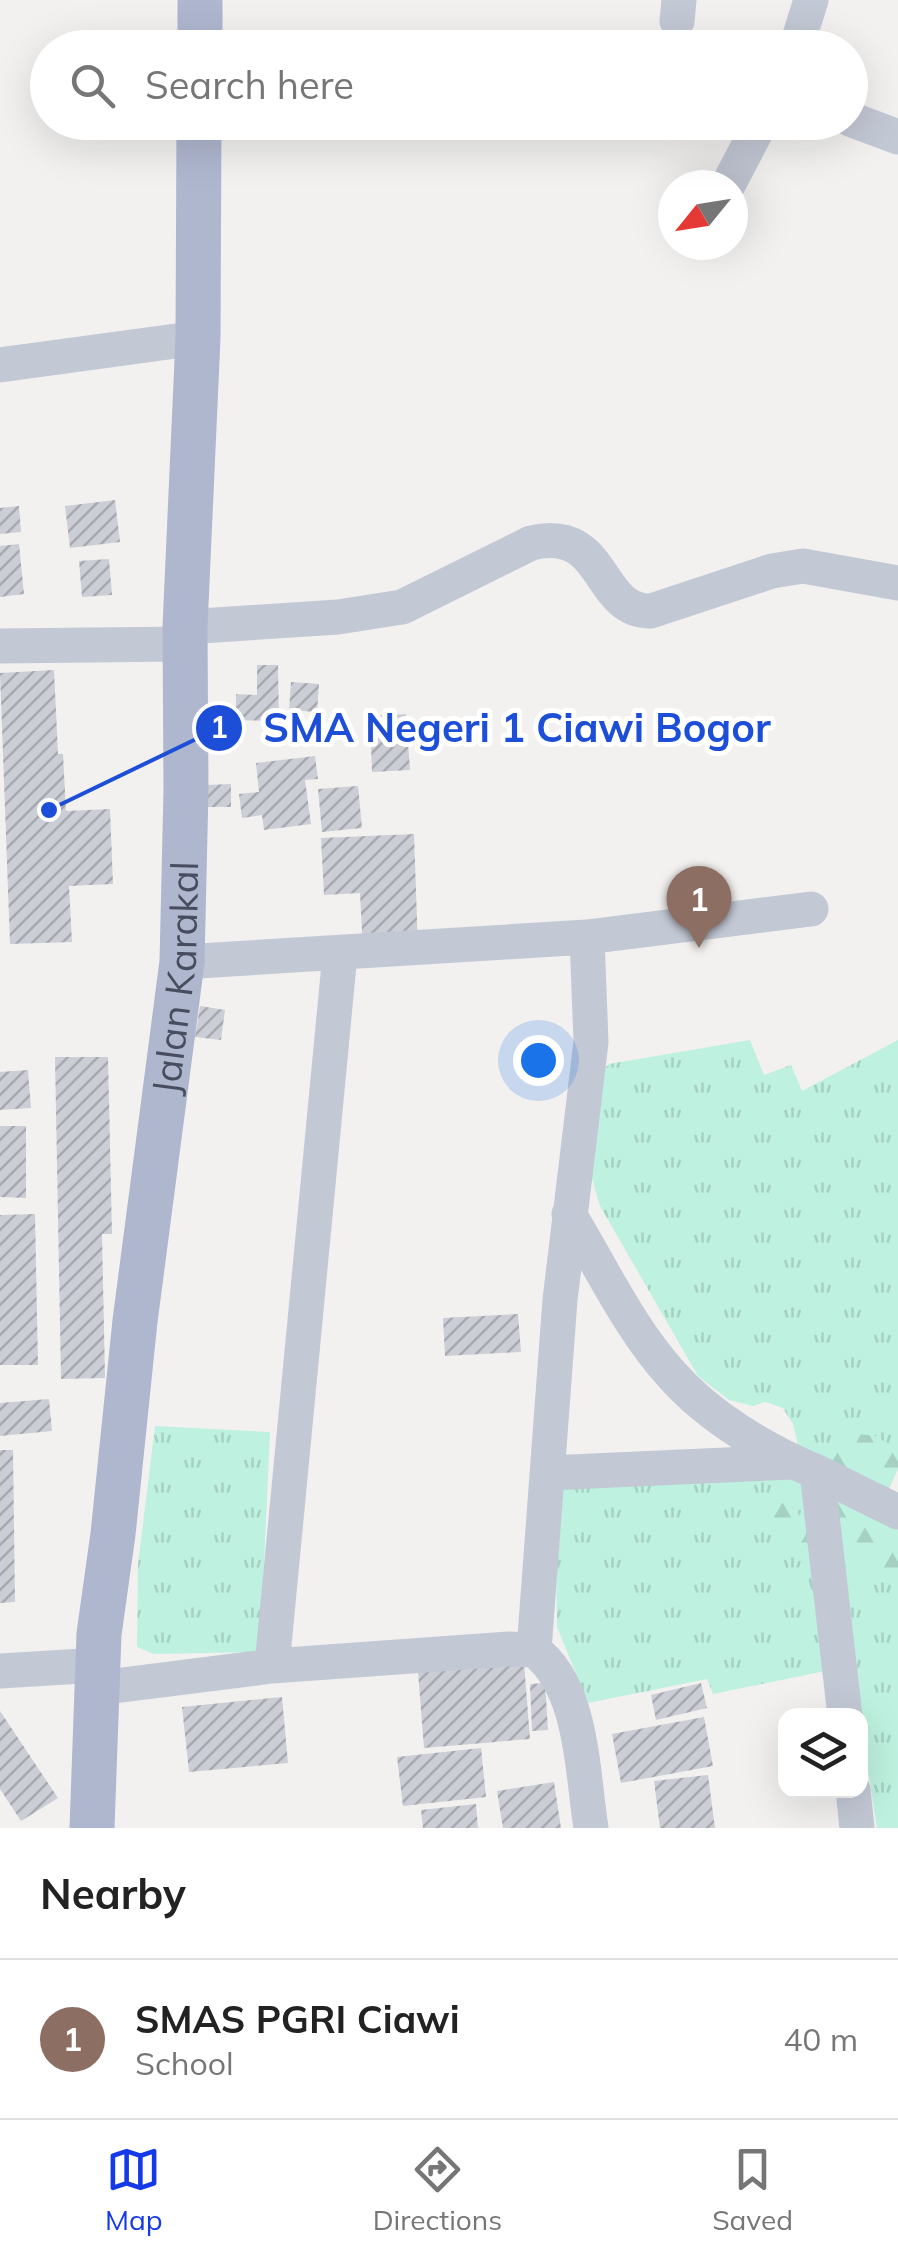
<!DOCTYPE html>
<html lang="en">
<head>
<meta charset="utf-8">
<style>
	:root { --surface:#fff; --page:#f2f2f2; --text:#222; --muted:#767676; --line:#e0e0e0; --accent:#1539e8 }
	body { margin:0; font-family:Mulish,sans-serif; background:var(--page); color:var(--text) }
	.controls { position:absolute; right:30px; bottom:30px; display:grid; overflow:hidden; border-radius:20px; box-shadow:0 10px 40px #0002 }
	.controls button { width:90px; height:90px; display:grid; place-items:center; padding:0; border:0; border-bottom:2px solid var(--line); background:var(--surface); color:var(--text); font:50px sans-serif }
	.compass { position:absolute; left:658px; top:170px; width:90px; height:90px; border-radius:50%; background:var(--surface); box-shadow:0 10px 40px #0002; rotate:240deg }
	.you { position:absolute; left:538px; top:1060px; width:35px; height:35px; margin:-25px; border:8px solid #fff; border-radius:50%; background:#1a73e8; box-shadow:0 0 0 15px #1a73e833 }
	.badge { display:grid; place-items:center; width:65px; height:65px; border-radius:50%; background:var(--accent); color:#fff; font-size:32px; font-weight:700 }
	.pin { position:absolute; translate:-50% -82px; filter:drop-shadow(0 2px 5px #0008) }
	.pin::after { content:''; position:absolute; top:52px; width:35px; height:30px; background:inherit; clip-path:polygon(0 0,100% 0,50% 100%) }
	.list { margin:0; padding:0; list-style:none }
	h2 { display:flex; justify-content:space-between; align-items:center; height:130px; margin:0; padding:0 40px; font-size:42px }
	h2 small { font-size:32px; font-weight:400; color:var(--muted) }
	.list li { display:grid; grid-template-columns:65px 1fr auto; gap:30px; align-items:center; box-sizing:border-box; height:160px; padding:0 40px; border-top:2px solid var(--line) }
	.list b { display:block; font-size:38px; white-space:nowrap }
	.list p { margin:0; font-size:32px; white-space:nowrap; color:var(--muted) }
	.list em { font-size:32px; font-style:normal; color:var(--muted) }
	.icon { flex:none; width:55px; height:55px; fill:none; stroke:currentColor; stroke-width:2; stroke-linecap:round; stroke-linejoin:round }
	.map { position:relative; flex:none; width:898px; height:1828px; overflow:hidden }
	.search { position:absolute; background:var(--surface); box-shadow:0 10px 40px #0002; left:30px; right:30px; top:30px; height:110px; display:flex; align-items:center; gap:25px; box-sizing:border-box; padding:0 35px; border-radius:55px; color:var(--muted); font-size:38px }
	.sheet { height:290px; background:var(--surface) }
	nav { display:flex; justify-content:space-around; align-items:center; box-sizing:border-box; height:140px; border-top:2px solid var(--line); background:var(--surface); font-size:28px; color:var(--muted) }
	nav a { display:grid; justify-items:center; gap:5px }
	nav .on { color:var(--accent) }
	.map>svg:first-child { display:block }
	.grass { fill:url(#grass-tufts) }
	.forest { fill:url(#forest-firs) }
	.building { fill:url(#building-hatch) }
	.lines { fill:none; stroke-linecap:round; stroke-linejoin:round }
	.minor { stroke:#c3c8d5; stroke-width:35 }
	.major { stroke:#afb7cf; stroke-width:45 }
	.labels { text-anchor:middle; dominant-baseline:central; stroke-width:10; stroke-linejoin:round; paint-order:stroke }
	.street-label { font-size:38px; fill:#474d5e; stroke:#fff }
	.leader { fill:none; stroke:#1d4ed8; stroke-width:4 }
	.callout-dot { fill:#1d4ed8; stroke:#fff; stroke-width:4 }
	.mark-label { font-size:30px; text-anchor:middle; font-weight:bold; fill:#fff }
	.callout-label { font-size:40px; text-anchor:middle; font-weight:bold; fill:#1d4ed8; stroke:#fff; stroke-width:10; stroke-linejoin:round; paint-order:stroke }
</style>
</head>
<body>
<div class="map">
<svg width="898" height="1828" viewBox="0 0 898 1828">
	<defs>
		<pattern id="grass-tufts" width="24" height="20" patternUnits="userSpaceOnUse" patternTransform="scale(2.5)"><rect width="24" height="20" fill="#bef1df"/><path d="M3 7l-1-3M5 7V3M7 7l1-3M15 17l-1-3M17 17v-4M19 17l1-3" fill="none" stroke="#a5d0c2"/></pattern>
		<pattern id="forest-firs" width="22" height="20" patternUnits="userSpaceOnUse" patternTransform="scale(2.5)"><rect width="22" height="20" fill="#bef1df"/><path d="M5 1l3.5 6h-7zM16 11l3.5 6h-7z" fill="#a5d0c2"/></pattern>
		<pattern id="building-hatch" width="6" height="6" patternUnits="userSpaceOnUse" patternTransform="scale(2.5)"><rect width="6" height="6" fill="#ccced6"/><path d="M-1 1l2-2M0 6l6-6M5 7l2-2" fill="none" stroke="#a7a9b1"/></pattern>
	</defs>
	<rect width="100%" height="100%" fill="#f2f1f0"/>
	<!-- grass -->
	<path class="grass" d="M750,1040L764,1075L791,1065L802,1091L898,1040V1466L837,1502L830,1670L713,1694L707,1679L588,1703L557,1627L556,1552L562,1488L799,1450L793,1424L783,1408L765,1402L753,1406L729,1400L698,1376L600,1206L584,1151L595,1080L609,1064Z
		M155,1426L270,1432L260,1652L154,1654L137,1647L138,1564Z
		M898,1557V1828H877L839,1579Z"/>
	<!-- forest -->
	<path class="forest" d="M847,1433L876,1436L898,1451V1469L883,1502L898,1509V1579L887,1576L879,1566L854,1584L816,1593L811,1589L804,1564L798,1560L789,1529L756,1530L763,1515L779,1500L787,1501L802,1518L812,1516C816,1479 812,1455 847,1433Z"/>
	<!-- building -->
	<path class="building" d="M115,500L120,542L70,548L65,506Z
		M19,506L21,532L0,534V508Z
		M19,544L24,594L0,597V546Z
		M109,559L112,595L82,597L79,561Z
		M257,665H278L279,721L236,720V694L257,695Z
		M54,670L58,754H63L66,811L110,809L113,884L69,886L72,942L10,944L0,673Z
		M291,682L319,684L317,712L289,710Z
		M229,707L230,730L208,731L206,709Z
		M406,714L410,770L372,772L370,716Z
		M315,756L318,779L305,780L311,824L264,830L262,815L242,818L239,794L259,792L256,763Z
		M231,784V807H208L207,785Z
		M358,786L362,828L322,832L318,789Z
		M414,834L418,948L363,950L360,893L324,895L321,838Z
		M200,1006L225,1010L221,1040L195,1037Z
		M55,1057H108L112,1234H102L105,1378L61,1379Z
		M28,1070L31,1108L0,1110V1072Z
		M0,1126H26V1198L0,1197Z
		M35,1214L38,1365H0V1215Z
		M518,1314L521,1352L445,1356L443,1318Z
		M49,1399L52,1431L0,1436V1403Z
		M0,1450H13L15,1602L0,1603Z
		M524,1663L530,1739L424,1748L418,1672Z
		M545,1683L548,1730L532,1731L530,1684Z
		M701,1683L707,1708L656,1720L651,1695Z
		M282,1697L288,1763L189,1772L182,1707Z
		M0,1711L58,1798L21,1821L0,1789Z
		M704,1717L713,1766L621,1783L612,1734Z
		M481,1748L486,1797L403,1806L397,1757Z
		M708,1775L715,1828H660L654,1781Z
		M554,1782L561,1828H503L497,1791Z
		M476,1804L478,1828H423L421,1810Z"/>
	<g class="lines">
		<!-- minor -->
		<path class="minor" d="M677,21L679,0
			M796,48L811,0
			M850,119L898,137
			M728,185L761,122
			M0,365L198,338
			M185,627L338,617L402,607L531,543C608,525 595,612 651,611L772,571L803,566L898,583
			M0,646L184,644
			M587,937L811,909
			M182,962L587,937L591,1042L560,1300L534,1650C583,1687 582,1771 591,1828
			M569,1214C601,1267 630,1329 672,1375C709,1417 766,1451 817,1472
			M548,1473L792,1462
			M272,1666L340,954
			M0,1671L99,1665
			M98,1688L272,1666L509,1649L534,1650
			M845,1716L817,1472L898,1512
			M853,1790L857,1828"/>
		<!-- major -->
		<g class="major">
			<path d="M200,48V0"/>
			<path id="s1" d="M92,1828L99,1634L113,1534L135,1321L182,962L186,790L185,627L198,338L199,122"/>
		</g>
	</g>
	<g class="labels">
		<!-- street labels -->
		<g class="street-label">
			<text stroke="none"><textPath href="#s1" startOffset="855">Jalan Karakal</textPath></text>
		</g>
	</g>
	<!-- callouts -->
	<path class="leader" d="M49 810L219 728"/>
	<g class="callout-dot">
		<circle cx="49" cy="810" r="10"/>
		<circle cx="219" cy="728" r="25"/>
	</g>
	<g class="mark-label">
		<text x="219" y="738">1</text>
	</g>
	<g class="callout-label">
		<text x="517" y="742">SMA Negeri 1 Ciawi Bogor</text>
	</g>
</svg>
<div class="controls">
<button><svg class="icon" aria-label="layers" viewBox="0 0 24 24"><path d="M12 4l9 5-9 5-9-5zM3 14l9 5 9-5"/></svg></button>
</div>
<svg class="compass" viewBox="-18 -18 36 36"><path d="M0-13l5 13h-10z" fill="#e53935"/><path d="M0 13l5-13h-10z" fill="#767676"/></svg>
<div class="you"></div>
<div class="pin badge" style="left:699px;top:948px;background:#8d6e63">1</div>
<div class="search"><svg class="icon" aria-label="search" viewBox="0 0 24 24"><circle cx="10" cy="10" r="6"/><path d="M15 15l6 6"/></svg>Search here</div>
</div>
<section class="sheet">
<h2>Nearby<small></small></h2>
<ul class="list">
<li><span class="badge" style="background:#8d6e63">1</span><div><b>SMAS PGRI Ciawi</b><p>School</p></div><em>40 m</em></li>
</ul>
</section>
<nav>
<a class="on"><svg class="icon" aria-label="map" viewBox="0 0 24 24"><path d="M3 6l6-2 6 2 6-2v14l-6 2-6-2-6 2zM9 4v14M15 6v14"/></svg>Map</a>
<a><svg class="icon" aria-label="directions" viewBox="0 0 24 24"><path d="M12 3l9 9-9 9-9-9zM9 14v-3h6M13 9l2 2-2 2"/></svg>Directions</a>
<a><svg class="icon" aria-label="saved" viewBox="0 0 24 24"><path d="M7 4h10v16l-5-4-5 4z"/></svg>Saved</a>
</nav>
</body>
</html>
